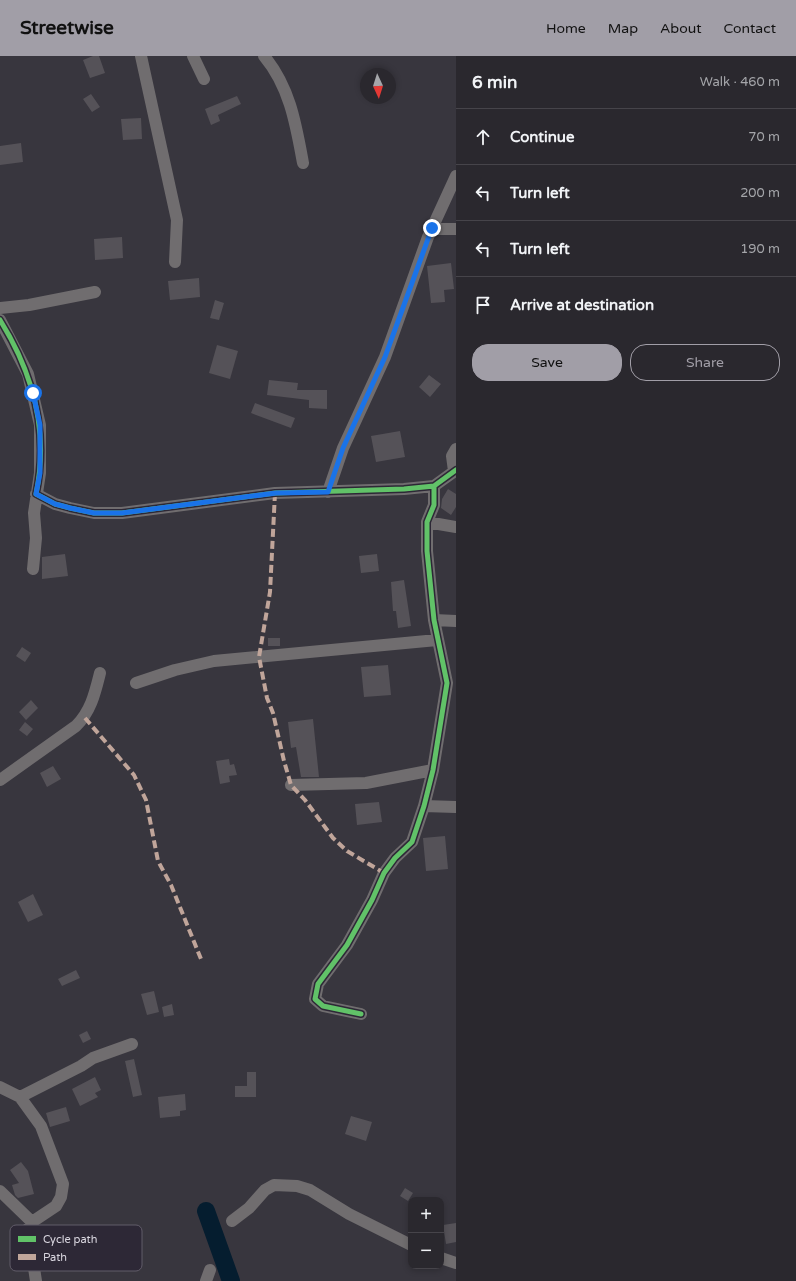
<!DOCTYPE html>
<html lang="en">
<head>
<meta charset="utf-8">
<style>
	:root { --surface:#2a282e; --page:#36343a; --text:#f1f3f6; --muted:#a5a6aa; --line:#46444a; --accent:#a19ea7 }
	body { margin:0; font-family:"Varela Round",sans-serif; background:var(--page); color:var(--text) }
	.controls { position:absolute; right:12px; bottom:12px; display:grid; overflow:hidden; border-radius:8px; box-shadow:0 2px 6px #0003 }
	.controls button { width:36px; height:36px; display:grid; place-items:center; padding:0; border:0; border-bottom:1px solid var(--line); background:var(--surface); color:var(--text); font:20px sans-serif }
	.compass { position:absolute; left:360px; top:12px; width:36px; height:36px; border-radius:50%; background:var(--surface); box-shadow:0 2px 6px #0003; rotate:176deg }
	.stop { position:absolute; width:12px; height:12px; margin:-9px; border:3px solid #1a73e8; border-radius:50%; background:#fff }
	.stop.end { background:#1a73e8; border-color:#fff; box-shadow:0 1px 4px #0008 }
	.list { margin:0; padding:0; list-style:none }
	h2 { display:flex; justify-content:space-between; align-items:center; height:52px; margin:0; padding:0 16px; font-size:17px }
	h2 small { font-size:13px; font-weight:400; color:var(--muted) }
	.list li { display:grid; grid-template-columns:26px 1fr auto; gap:12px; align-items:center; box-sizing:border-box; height:56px; padding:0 16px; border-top:1px solid var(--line) }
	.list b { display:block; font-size:15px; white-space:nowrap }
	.list em { font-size:13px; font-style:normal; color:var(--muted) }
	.actions { display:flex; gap:8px; padding:12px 16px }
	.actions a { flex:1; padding:9px 0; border:1px solid var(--accent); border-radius:16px; text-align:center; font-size:14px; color:var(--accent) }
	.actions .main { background:var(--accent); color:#111 }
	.icon { flex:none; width:22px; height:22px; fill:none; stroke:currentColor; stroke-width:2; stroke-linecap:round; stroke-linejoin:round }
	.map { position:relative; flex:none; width:456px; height:1225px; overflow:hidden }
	header { display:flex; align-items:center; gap:24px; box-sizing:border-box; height:56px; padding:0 20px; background:var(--accent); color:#111 }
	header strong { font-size:19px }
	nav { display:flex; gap:22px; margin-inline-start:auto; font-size:14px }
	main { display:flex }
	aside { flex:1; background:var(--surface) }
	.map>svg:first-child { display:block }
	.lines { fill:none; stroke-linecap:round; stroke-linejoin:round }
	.river { stroke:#051d2f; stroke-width:18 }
	.building { fill:#555258 }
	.minor { stroke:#706d6f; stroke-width:12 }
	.quiet { stroke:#c0a59a; stroke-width:4; stroke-dasharray:8 4; stroke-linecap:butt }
	.cycleway-casing { stroke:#2d2836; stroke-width:8 }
	.cycleway { stroke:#61c268; stroke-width:5 }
	.route { stroke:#1a73e8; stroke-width:5 }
	.key { fill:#2d2836; stroke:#615c69; stroke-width:1 }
	.key-label { font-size:11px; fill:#d9d6df }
</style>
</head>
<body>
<header>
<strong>Streetwise</strong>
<nav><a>Home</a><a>Map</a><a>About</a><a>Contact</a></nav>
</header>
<main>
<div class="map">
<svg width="456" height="1225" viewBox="0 0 456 1225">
	<rect width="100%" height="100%" fill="#38363e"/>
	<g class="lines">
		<!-- river -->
		<path class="river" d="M206,1155L231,1225"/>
	</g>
	<!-- building -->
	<path class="building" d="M93,0H99L105,17L90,22L83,4Z
		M91,38L100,51L92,56L83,43Z
		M237,40L241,48L218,59L220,65L211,69L205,53Z
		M141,62L142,83L123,84L121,63Z
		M21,87L23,106L0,109V90Z
		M122,181L123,202L95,204L94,183Z
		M451,207L454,233L444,234L445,246L431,247L427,210Z
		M199,222L200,241L170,244L168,225Z
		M215,244L224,247L219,264L210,262Z
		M217,289L238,295L230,323L209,317Z
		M429,319L441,328L430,341L419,331Z
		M269,324L298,327L297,334H327V353L309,352V344L267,339Z
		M255,347L295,362L291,372L251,357Z
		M400,375L405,401L376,406L371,380Z
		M448,433L456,438V451L451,459L441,452L442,443Z
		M65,498L68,520L42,523V501Z
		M377,498L379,515L361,517L359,500Z
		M404,524L411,570L398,572L396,555H393L391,526Z
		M268,582H280V590H268Z
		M22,591L31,597L25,606L16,600Z
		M388,609L391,639L364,641L361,611Z
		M31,644L38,652L26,664L19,656Z
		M313,663L319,721H301L296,691L291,692L288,666Z
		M25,666L33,673L27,680L19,674Z
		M229,703L230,709L234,708L237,719L229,720L230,726L220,728L216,705Z
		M53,710L61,723L47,731L40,717Z
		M379,746L382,766L357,769L355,748Z
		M445,780L448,813L426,815L423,782Z
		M33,838L43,859L28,866L18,846Z
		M76,914L80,922L62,930L58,923Z
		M154,935L159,956L147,959L141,938Z
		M172,948L174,959L164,961L162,951Z
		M87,975L91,983L83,987L79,979Z
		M134,1003L142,1039L133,1041L125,1005Z
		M247,1016H256V1041H235V1030H247Z
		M95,1021L101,1034L95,1037L98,1041L80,1050L72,1033Z
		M185,1038L186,1054L180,1055V1060L160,1062L158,1041Z
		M66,1051L70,1065L50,1071L46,1057Z
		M351,1060L372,1066L366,1085L345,1078Z
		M21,1106L28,1115L34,1138L18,1142L15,1139L12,1129L19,1127L10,1114Z
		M405,1132L413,1137L408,1145L400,1140Z
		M456,1167V1186L446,1188L443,1169Z"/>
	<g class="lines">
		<!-- minor -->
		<path class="minor" d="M141,0L177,164L175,206
			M193,0L204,23
			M264,0C290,31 296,69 303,107
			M432,173H456
			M0,252L29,249L95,236
			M0,264L28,318L40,369V417L34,457L36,482L33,513
			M454,415L452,400L456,393
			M328,436L343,392L385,301L428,181L456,120
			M36,438L55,448L70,452L94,457H122L275,437L404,433L434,430
			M427,466L456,471
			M434,564L456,565
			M136,627L175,614L214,605L437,584
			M0,724L76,670C91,655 95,637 100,617
			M291,729L366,727L433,714
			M424,750L456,751
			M361,958L323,950L315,943L318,928L347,889L372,844L384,817L395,802L412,786L424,750L433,714L447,627L434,564L427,495V466L434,449V430L456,414
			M0,1031L20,1041L41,1070L63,1128L61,1141L56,1150L32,1166L28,1173L36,1225
			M20,1041L81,1010L93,1002L132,988
			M0,1135L32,1166
			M232,1165L249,1152L265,1134L274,1129L297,1130L310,1134L349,1158L411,1189
			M441,1202L456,1207
			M206,1225L210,1214"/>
		<!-- quiet -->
		<path class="quiet" d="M275,437L270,536L259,601L267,642L273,657L284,705L291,729L305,744L333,782L347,795L384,817
			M85,662L134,719L146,744L158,805L171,829L201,903"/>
		<defs>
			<path id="cycleway" d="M0,264C33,317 49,376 36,438L55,448L70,452L94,457H122L275,437L404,433L434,430
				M361,958L323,950L315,943L318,928L347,889L372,844L384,817L395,802L412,786L424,750L433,714L447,627L434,564L427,495V466L434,449V430L456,414"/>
		</defs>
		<!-- cycleway casing -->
		<use href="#cycleway" class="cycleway-casing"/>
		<!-- cycleway -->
		<use href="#cycleway" class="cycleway"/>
	</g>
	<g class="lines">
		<!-- route -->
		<path class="route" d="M33,337L40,369V417L36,438L55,448L70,452L94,457H122L276,437L328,436L343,392L385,301L432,172"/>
	</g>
	<!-- legend -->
	<rect x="10" y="1169" width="132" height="46" rx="6" class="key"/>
	<rect x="18" y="1180" width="18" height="6" fill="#61c268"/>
	<rect x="18" y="1198" width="18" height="6" fill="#c0a59a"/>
	<g class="key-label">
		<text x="43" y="1187">Cycle path</text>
		<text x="43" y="1205">Path</text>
	</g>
</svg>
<div class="controls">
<button>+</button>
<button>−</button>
</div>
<svg class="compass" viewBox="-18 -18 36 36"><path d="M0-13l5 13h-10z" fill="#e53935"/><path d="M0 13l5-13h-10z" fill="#a5a6aa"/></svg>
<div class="stop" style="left:33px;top:337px"></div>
<div class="stop end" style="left:432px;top:172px"></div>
</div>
<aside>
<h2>6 min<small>Walk · 460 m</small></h2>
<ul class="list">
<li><svg class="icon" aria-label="ahead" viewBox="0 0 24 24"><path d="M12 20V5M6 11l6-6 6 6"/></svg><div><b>Continue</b></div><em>70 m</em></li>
<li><svg class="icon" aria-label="left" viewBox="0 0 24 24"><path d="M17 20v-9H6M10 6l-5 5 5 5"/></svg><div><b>Turn left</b></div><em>200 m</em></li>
<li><svg class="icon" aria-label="left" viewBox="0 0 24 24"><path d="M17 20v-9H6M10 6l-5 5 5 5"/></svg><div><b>Turn left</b></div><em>190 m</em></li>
<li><svg class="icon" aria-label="arrive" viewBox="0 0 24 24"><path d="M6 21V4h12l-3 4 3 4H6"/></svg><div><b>Arrive at destination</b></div></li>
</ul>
<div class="actions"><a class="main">Save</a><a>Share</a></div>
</aside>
</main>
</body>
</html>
